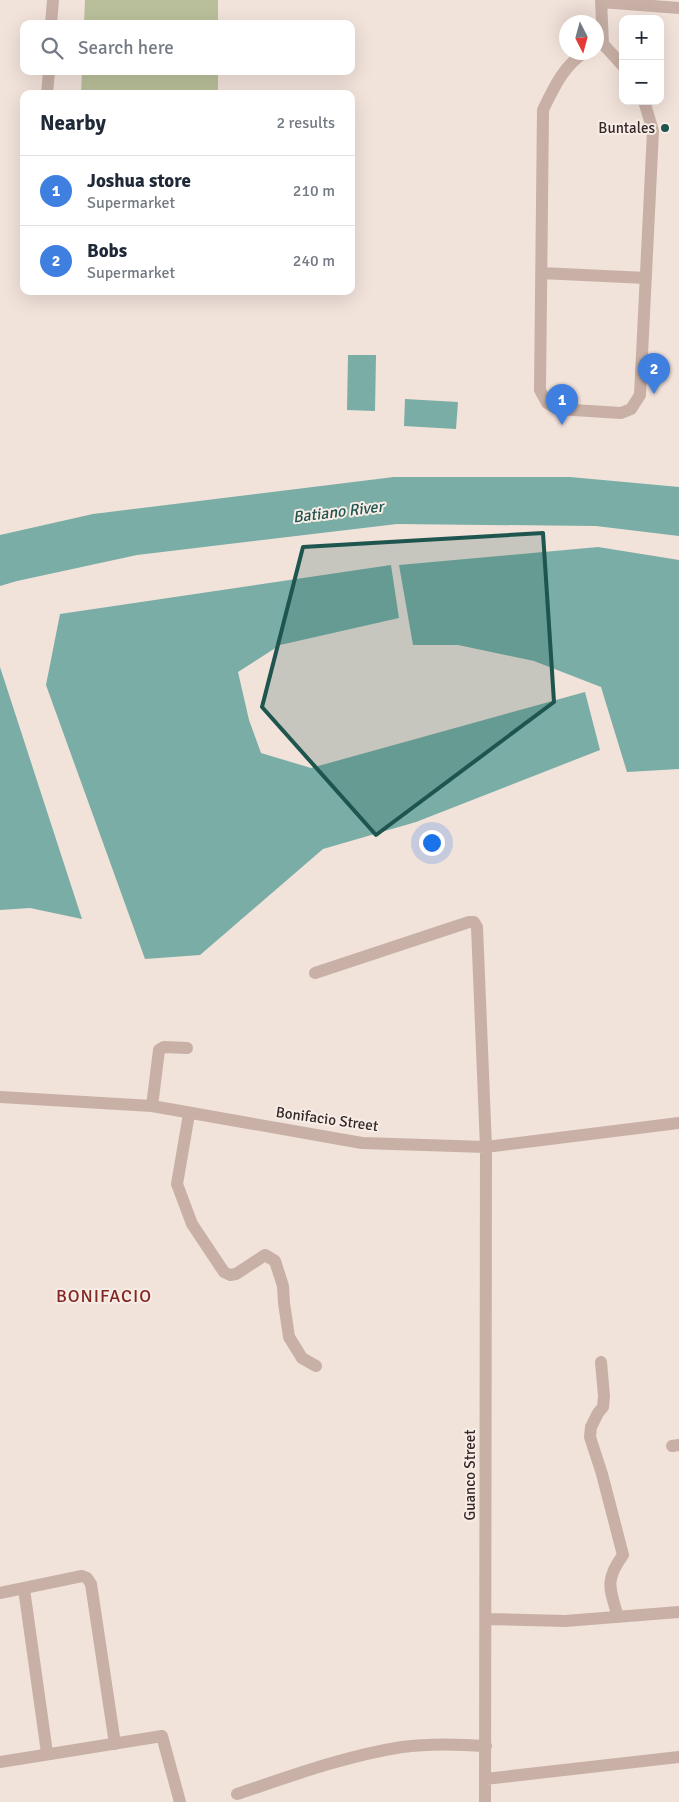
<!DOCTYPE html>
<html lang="en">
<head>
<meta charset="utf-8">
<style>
	:root { --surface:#fff; --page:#f2f2f3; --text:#1f2937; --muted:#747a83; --line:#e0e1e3; --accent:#1e554f }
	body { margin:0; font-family:Signika,sans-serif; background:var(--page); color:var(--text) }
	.controls { position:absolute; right:15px; top:15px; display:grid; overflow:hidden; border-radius:10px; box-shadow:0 5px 20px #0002 }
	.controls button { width:45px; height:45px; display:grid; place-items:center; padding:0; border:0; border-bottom:1px solid var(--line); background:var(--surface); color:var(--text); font:25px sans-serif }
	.compass { position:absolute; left:559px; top:15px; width:45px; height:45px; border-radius:50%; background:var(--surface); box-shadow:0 5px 20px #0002; rotate:174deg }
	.you { position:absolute; left:431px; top:842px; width:18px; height:18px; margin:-12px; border:4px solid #fff; border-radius:50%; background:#1a73e8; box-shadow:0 0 0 8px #1a73e833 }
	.badge { display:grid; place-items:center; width:32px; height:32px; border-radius:50%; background:var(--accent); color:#fff; font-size:16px; font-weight:700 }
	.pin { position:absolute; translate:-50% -41px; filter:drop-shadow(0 1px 2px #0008) }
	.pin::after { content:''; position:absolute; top:26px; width:18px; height:15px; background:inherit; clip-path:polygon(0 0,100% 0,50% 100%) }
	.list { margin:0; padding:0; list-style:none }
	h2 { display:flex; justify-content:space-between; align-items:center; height:65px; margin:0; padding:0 20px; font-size:21px }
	h2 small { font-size:16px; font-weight:400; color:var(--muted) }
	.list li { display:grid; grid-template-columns:32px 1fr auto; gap:15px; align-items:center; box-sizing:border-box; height:70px; padding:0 20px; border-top:1px solid var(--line) }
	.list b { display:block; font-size:19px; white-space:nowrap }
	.list p { margin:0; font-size:16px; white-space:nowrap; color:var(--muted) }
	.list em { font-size:16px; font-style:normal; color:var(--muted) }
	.icon { flex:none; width:28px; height:28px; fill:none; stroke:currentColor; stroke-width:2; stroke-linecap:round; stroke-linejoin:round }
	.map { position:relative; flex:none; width:679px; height:1802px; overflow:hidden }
	.search { position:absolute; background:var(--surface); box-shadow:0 5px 20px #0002; left:20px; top:20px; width:335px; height:55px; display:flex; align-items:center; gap:12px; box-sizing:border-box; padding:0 18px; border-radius:10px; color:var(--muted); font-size:19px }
	.panel { position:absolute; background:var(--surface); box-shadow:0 5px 20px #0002; left:20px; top:90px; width:335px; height:205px; border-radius:10px }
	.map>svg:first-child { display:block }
	.green { fill:#b9bf9a }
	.water { fill:#79ada6 }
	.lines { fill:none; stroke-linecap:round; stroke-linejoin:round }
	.minor { stroke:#c8b0a6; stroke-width:12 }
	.marked { fill:#1e554f; fill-opacity:0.2; stroke:#1e554f; stroke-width:4; stroke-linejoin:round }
	.poi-dot { fill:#1e554f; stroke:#f8ede6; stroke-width:2 }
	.labels { text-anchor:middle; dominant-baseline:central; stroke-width:4; stroke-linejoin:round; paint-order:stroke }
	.poi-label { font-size:15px; fill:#342927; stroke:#f8ede6; text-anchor:end }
	.street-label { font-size:15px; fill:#342927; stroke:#f8ede6 }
	.water-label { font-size:16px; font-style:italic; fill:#1e554f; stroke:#f8ede6 }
	.quarter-label { font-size:18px; letter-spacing:1px; fill:#812822; stroke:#f8ede6 }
</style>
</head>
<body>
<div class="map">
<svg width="679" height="1802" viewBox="0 0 679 1802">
	<rect width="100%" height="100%" fill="#f1e2da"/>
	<!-- green -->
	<path class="green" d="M85,0H218V24H84Z
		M82,71H218V94H81Z"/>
	<!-- water -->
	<path class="water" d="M348,355H376L375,411L347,410Z
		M405,399L458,402L456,429L404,426Z
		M394,477H570L679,487V536L596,526L397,524L137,555L17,581L0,586V535L93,514Z
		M598,547L679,560V769L627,772L601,687L534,661L458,645H413L399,565Z
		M391,565L399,618L280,645L238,672L249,720L261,753L311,768L585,692L600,750L416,822L323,849L200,955L145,959L46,685L60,614Z
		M0,667L82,919L30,908L0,910Z"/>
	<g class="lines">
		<!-- minor -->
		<path class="minor" d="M601,0L603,44L623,66
			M601,2L679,8
			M51,24L53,0
			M586,52C565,63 553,89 543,110L540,390L547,403L558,409L621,413L631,409L640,395L653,131L644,101
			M47,94L49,71
			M541,273L646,278
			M315,973L469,922H474L477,927L486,1147L485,1802
			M0,1097L152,1106L362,1143L486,1147L679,1123
			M152,1106L159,1050L164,1047L187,1048
			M189,1114L177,1184L192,1224L224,1272L230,1275L236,1274L265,1255L275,1261L283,1286L284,1303L289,1337L302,1358L316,1366
			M601,1362L604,1396L603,1407L598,1413L591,1427L590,1437L602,1474L623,1555C604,1581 610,1589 618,1617
			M672,1446L679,1445
			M24,1589L47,1753
			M0,1593L82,1576L87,1578L91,1584L115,1744
			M486,1619L565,1621L679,1612
			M0,1762L162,1736L180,1802
			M485,1779L679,1757
			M237,1794C291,1776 345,1756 402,1747C430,1743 458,1744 486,1746"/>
	</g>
	<!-- marked area -->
	<path class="marked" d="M543,533L554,702L376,835L262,707L303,547Z"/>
	<!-- markers -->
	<circle class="poi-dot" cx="665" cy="128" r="5"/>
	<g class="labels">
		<!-- poi labels -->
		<g class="poi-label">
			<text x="655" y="128">Buntales</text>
		</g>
		<!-- street labels -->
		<g class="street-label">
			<text transform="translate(327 1119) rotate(8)">Bonifacio Street</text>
			<text transform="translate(470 1475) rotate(-90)">Guanco Street</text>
		</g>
		<!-- water labels -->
		<g class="water-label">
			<text transform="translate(338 512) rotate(-7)">Batiano River</text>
		</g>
		<!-- quarter labels -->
		<g class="quarter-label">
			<text x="104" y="1296">BONIFACIO</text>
		</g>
	</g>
</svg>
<div class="controls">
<button>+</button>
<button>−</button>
</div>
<svg class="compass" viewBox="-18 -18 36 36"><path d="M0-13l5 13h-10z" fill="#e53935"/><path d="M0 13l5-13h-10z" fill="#747a83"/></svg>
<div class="you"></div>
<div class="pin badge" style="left:562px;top:425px;background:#3f7fe0">1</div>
<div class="pin badge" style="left:654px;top:394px;background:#3f7fe0">2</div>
<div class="search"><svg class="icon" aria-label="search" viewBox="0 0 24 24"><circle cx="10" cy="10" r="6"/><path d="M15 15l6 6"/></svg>Search here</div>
<section class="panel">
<h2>Nearby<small>2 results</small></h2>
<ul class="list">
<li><span class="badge" style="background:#3f7fe0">1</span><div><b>Joshua store</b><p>Supermarket</p></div><em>210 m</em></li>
<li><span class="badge" style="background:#3f7fe0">2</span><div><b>Bobs</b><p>Supermarket</p></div><em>240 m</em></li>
</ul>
</section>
</div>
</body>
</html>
